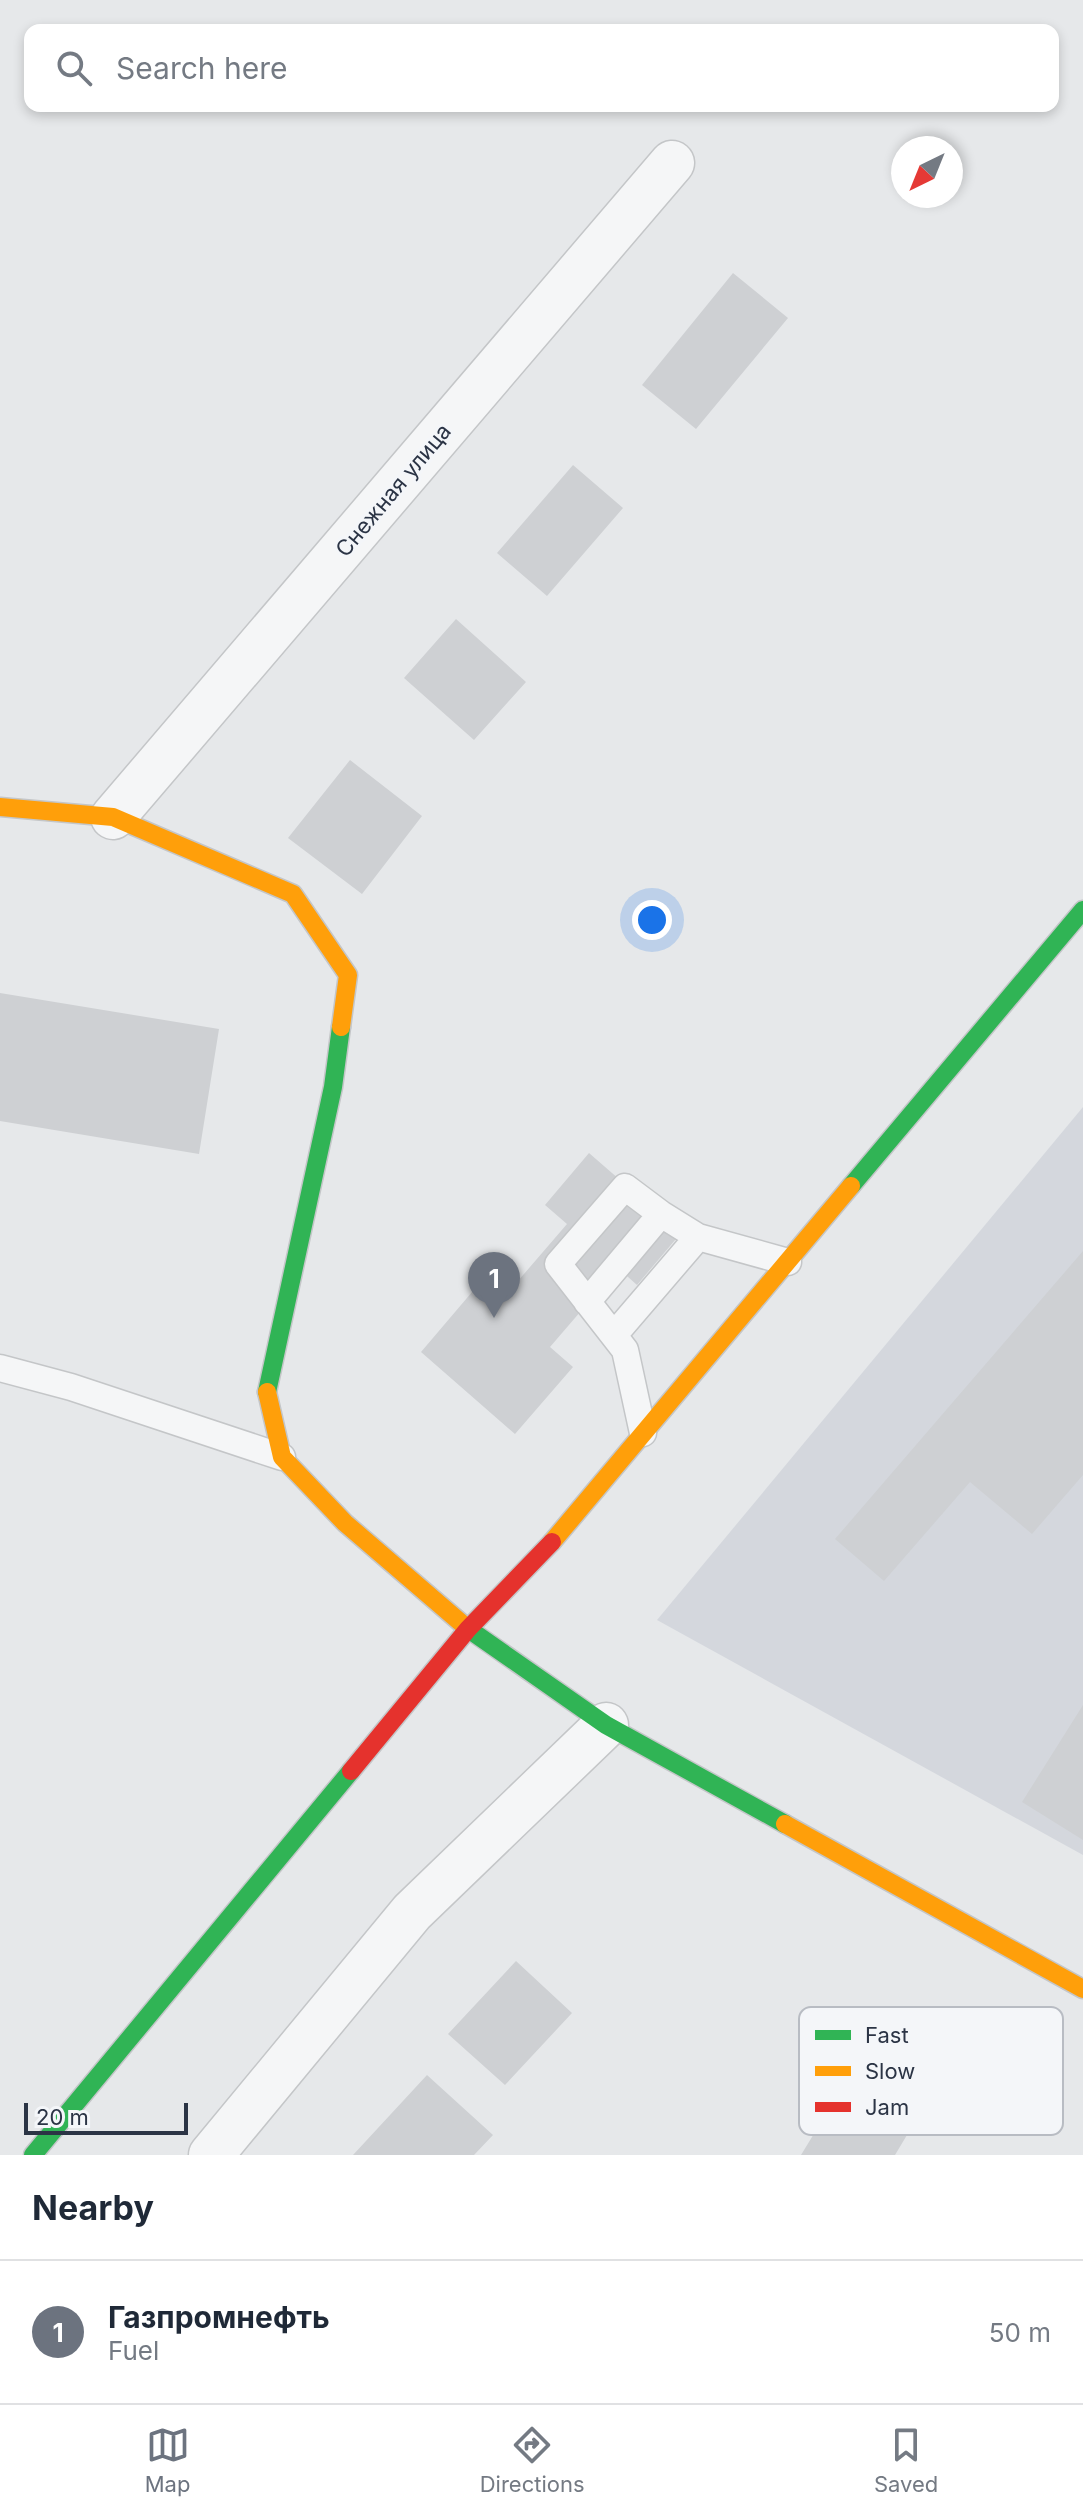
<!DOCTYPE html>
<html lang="en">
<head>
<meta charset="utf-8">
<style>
	:root { --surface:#fff; --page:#f2f2f3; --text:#1f2937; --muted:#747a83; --line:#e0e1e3; --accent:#6c737f }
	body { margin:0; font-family:Inter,sans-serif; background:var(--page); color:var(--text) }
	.compass { position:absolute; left:891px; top:136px; width:72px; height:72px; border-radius:50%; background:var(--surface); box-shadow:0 4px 12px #0003; rotate:223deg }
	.scale { position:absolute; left:24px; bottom:20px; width:164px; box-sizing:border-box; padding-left:8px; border:4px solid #2b3445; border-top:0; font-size:22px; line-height:28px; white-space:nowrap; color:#2b3445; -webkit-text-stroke:6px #f4f6f9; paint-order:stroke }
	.you { position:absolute; left:652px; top:920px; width:28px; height:28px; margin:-20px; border:6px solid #fff; border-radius:50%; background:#1a73e8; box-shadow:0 0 0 12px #1a73e833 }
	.badge { display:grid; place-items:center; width:52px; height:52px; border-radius:50%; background:var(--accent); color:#fff; font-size:26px; font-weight:700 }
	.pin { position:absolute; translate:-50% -66px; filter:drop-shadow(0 2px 4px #0008) }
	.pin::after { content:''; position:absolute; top:42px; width:28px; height:24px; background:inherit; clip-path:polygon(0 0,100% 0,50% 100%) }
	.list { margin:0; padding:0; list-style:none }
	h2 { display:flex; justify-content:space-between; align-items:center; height:104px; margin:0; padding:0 32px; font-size:34px }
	h2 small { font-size:26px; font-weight:400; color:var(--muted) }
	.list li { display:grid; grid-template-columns:52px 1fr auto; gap:24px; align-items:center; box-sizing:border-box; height:144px; padding:0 32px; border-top:2px solid var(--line) }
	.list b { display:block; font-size:30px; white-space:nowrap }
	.list p { margin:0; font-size:26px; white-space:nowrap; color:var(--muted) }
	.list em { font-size:26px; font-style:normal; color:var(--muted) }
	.icon { flex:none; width:44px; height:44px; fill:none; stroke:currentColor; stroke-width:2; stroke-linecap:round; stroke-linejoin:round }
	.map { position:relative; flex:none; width:1083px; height:2155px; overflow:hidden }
	.search { position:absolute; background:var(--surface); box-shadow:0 4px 12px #0003; left:24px; right:24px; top:24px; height:88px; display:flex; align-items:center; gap:20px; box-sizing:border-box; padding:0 28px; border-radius:16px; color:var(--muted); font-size:30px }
	.sheet { height:248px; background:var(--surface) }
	nav { display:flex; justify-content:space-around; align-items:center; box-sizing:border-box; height:112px; border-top:2px solid var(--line); background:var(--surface); font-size:22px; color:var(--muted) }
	nav a { display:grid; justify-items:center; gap:4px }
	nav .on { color:var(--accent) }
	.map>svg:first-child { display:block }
	.built { fill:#d4d7dd }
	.building { fill:#ced0d3 }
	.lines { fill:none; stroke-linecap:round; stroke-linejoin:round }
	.lane-casing { stroke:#c4c6c8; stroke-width:29 }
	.street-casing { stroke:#c4c6c8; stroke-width:47 }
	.fast-casing { stroke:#c4c6c8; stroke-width:21 }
	.slow-casing { stroke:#c4c6c8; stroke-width:21 }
	.jam-casing { stroke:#c4c6c8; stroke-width:21 }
	.lane { stroke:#f5f6f7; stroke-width:26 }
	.street { stroke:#f5f6f7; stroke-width:44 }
	.fast { stroke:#30b455; stroke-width:18 }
	.slow { stroke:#ff9f0a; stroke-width:18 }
	.jam { stroke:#e5322d; stroke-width:18 }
	.labels { text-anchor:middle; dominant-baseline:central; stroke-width:6; stroke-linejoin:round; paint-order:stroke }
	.street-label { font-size:22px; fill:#2b3445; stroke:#f4f6f9 }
	.key { fill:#f4f6f9; stroke:#b8bcc3; stroke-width:2 }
	.key-label { font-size:22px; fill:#2b3445 }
</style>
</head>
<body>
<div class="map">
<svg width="1083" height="2155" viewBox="0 0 1083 2155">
	<rect width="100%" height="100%" fill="#e6e8ea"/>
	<!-- built -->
	<path class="built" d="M1083,1107V1855L657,1620Z"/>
	<!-- building -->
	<path class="building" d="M733,273L788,318L696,429L642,385Z
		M573,465L623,508L547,596L497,553Z
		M456,619L526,682L474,740L404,678Z
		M350,760L422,816L362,894L288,838Z
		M0,993L219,1029L199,1154L0,1121Z
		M589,1153L681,1233L637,1285L618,1268L550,1347L573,1367L515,1434L421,1352L478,1285L499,1303L567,1224L545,1205Z
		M1083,1251V1475L1032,1534L970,1482L884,1581L835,1539Z
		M1083,1705V1840L1022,1802Z
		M516,1961L572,2013L505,2085L448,2034Z
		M851,2073L919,2115L895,2155H801Z
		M427,2075L493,2135L474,2155H353Z"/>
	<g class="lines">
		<defs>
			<path id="lane" d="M587,1302L661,1214
				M614,1335L698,1237
				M0,1368L71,1387L282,1457
				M643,1433L625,1350L558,1264L625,1187L661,1214L698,1237L788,1262"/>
			<path id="street" d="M113,817L672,163
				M211,2155L412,1912L606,1725"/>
			<path id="fast" d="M851,1186L1083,910
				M267,1392L333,1087L341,1027
				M467,1628L606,1725L785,1824
				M33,2155L351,1771"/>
			<path id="slow" d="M0,807L113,817L293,894L348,975L341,1027
				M267,1392L282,1457L345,1523L467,1628
				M552,1542L851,1186
				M785,1824L1083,1989"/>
			<path id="jam" d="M351,1771L468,1629L552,1542"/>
		</defs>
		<!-- lane casing -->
		<use href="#lane" class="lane-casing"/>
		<!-- street casing -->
		<use href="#street" class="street-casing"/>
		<!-- fast casing -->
		<use href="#fast" class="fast-casing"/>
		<!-- slow casing -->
		<use href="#slow" class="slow-casing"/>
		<!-- jam casing -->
		<use href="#jam" class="jam-casing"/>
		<!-- lane -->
		<use href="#lane" class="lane"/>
		<!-- street -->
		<use href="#street" class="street"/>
		<!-- fast -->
		<use href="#fast" class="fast"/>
		<!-- slow -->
		<use href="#slow" class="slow"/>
		<!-- jam -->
		<use href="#jam" class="jam"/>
	</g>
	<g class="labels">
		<!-- street labels -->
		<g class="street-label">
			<text transform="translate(393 490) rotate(-50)">Снежная улица</text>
		</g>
	</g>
	<!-- legend -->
	<rect x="799" y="2007" width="264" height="128" rx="12" class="key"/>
	<rect x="815" y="2030" width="36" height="10" fill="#30b455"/>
	<rect x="815" y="2066" width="36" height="10" fill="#ff9f0a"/>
	<rect x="815" y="2102" width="36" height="10" fill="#e5322d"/>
	<g class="key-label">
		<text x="865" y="2043">Fast</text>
		<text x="865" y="2079">Slow</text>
		<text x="865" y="2115">Jam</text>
	</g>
</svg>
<svg class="compass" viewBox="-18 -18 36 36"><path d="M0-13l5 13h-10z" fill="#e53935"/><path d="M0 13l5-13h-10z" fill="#747a83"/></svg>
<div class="scale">20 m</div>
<div class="you"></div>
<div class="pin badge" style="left:494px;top:1318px">1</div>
<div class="search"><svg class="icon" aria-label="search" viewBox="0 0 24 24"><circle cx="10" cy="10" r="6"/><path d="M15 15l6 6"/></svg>Search here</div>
</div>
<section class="sheet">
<h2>Nearby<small></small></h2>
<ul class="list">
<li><span class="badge">1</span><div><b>Газпромнефть</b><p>Fuel</p></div><em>50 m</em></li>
</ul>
</section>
<nav>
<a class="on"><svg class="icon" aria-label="map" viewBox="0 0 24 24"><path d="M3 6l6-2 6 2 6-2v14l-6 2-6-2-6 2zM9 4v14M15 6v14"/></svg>Map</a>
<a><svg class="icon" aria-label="directions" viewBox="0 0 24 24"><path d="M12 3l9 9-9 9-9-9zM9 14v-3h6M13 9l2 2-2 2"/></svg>Directions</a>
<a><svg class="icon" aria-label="saved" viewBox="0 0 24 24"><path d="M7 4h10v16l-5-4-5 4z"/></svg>Saved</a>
</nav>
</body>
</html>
